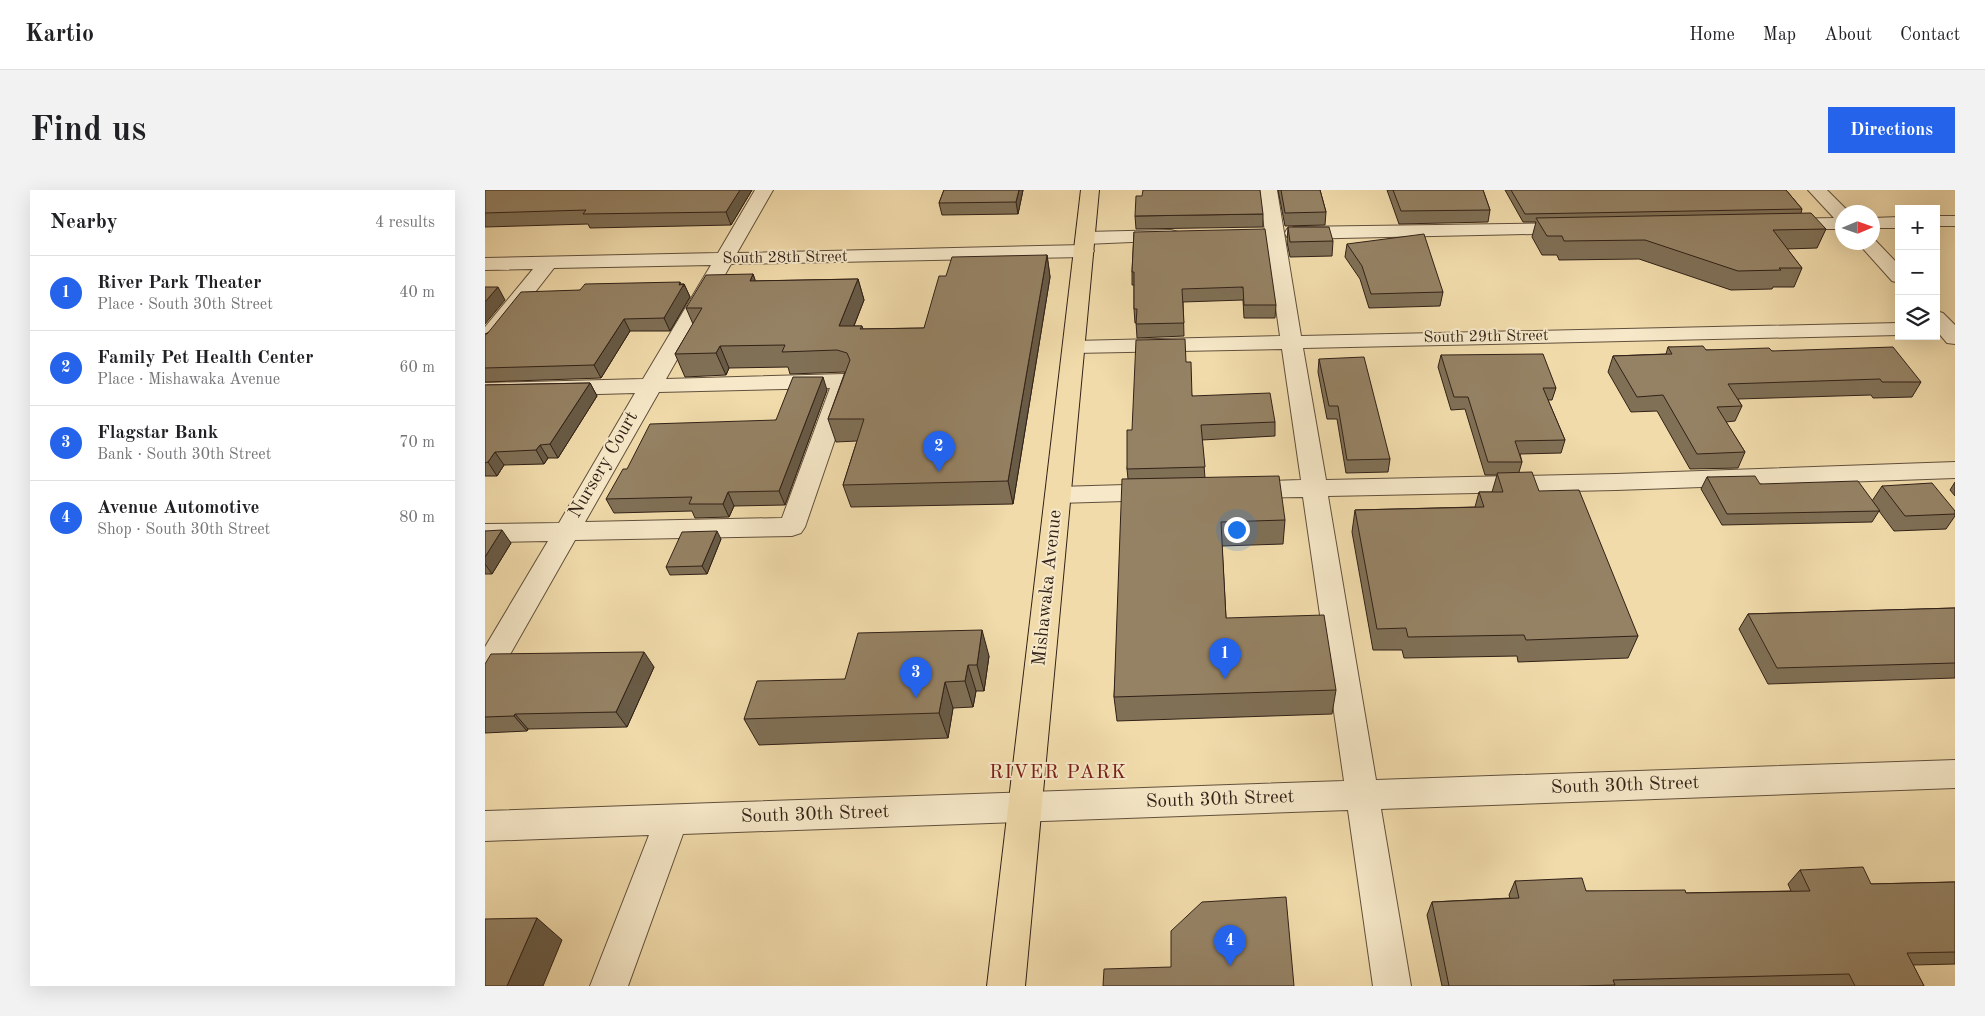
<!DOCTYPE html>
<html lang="en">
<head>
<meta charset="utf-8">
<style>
	:root { --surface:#fff; --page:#f2f2f2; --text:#202124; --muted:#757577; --line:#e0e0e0; --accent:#2563eb }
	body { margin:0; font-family:"Old Standard TT",serif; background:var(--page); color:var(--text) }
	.controls { position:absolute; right:15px; top:15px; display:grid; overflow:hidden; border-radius:0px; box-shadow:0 5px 20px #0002 }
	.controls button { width:45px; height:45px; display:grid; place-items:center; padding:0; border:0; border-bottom:1px solid var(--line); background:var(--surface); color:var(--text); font:25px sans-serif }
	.compass { position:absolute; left:1350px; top:15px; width:45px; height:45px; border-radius:50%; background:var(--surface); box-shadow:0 5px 20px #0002; rotate:88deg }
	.you { position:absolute; left:751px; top:339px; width:18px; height:18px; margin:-12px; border:4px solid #fff; border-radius:50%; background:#1a73e8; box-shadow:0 0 0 8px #1a73e833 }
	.badge { display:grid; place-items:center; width:32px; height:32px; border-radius:50%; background:var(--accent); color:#fff; font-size:16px; font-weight:700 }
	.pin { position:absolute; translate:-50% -41px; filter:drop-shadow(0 1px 2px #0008) }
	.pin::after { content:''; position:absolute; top:26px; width:18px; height:15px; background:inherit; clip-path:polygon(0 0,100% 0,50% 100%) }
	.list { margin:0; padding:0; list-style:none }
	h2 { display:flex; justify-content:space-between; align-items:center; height:65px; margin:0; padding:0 20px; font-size:21px }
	h2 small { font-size:16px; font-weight:400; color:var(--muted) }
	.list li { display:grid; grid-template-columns:32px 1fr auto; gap:15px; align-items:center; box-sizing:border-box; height:75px; padding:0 20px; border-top:1px solid var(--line) }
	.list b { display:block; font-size:19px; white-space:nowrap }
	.list p { margin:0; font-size:16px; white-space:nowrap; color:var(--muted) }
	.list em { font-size:16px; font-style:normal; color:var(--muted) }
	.icon { flex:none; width:28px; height:28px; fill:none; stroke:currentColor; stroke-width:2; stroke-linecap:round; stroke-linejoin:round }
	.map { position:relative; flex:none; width:1470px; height:796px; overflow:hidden; border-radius:0px }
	header { display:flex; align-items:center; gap:30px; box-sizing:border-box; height:70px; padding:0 25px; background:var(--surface); border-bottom:1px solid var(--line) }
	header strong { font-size:24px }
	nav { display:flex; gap:28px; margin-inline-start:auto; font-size:18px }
	.intro { display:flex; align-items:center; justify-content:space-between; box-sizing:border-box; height:120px; padding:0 30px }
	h1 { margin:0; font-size:35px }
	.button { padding:12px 22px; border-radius:0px; background:var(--accent); color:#fff; font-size:18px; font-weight:700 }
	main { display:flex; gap:30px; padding:0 30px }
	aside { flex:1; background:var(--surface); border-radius:0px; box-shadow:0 5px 20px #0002 }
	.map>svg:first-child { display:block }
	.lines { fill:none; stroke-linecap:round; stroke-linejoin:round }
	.minor-casing { stroke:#61503c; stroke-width:2 }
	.major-casing { stroke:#312117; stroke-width:2 }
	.minor { fill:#f6e8c8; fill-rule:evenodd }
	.major { fill:#f1dbab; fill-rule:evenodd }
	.wall { fill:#807056; stroke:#312117 }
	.shaded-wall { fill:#685b46; stroke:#312117 }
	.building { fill:#958264; stroke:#312117 }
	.labels { text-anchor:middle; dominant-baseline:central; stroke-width:4; stroke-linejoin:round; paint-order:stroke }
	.far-street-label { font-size:16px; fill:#312117; stroke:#f6e8c8 }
	.street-label { font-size:19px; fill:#312117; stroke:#f6e8c8 }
	.neighbourhood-label { font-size:20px; letter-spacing:1px; fill:#7a1f14; stroke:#f6e8c8 }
</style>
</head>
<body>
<header>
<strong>Kartio</strong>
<nav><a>Home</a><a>Map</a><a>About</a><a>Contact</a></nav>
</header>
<div class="intro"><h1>Find us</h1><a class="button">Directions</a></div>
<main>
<aside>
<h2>Nearby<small>4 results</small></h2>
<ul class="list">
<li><span class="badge">1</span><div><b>River Park Theater</b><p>Place · South 30th Street</p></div><em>40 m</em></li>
<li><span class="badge">2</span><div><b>Family Pet Health Center</b><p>Place · Mishawaka Avenue</p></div><em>60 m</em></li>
<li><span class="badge">3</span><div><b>Flagstar Bank</b><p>Bank · South 30th Street</p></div><em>70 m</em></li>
<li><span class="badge">4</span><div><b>Avenue Automotive</b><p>Shop · South 30th Street</p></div><em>80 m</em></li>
</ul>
</aside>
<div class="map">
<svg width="1470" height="796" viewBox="0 0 1470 796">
	<rect width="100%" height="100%" fill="#f1dbab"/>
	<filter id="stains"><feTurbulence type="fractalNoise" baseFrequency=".004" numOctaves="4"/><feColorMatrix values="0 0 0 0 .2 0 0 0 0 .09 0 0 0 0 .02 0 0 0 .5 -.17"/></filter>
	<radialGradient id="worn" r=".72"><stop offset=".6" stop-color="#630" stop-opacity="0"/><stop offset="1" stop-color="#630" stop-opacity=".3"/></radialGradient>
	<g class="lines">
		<defs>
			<path id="minor" d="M270,0H288L252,63L599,55L606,57L609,61L606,65L599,67L246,74L181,189L359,184L367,186L370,191L320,337L316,343L307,346L90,350L10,491L0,495V457L63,351L0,352V334L74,333L150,203L0,207V193L158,189L226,75L69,78L8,156L0,157V137L48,79L0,80V68L233,63ZM345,198L297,328L100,332L174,202Z
				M774,0H792L816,146L1414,133V145L818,158L841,290L1131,284L1470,272V288L1131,300L843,306L891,590L1470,570V598L896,619L926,796H888L863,620L198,644L143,796H105L164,645L0,651V621L859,591L818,307L759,308L750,306L746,300L750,294L759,292L816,290L797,159L589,163L581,162L578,157L581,152L589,151L795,146Z
				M1323,0H1342L1364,22H1358V39H1292L1290,35L1292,31L1299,29L1349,28Z
				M1451,26H1470V36H1451Z
				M1414,27V38H1388V28Z
				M1086,33L1093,35L1095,39L1093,43L809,49L802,47L800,43L802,39L809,37Z
				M686,40L693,42L695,46L693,50L600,54L593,52L591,48L593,44L600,42Z
				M1388,48L1414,75V93L1407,91L1372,52H1388Z
				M1451,121L1458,123L1470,135V154L1462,153L1451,140Z
				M674,294L683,296L687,302L683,308L674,310L573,313L564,311L560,305L564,299L573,297Z"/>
			<path id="major" d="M596,0H614L540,796H502Z"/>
		</defs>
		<!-- minor casing -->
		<use href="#minor" class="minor-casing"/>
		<!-- major casing -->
		<use href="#major" class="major-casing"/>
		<!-- minor -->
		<use href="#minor" class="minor"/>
		<!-- major -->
		<use href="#major" class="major"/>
	</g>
	<!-- wall -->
	<path class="wall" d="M0,0H267L246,35L105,38L103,34L0,37Z
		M459,0H538L533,24L457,25L454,13Z
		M793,0H835L841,22L840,35L800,36Z
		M902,0H998L1005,20L1003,32L914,34Z
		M1020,0H1301L1317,19L1316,23L1341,39L1332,58L1302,59L1317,78L1309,97H1288L1287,99L1246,100L1154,69L1074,70L1072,65H1057L1047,47L1051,32H1038Z
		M778,24V37L651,39L650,26Z
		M803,37L848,51L847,66L805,67L802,52Z
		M649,42L791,115L790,128H759L758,110L698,112L699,146L652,148L651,132L650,133L649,119V95H647V82Z
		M862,54L958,102L955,116L884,118L875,89L860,67Z
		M562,65L565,87L528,314L366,317L358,295L372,251L351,252L343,229L360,182L305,184L303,177L244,178L241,185L200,187L190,164L208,134L201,118L268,84L270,91L373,89L379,110L369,136H377L378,139L439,138L461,86Z
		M199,94L205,107L185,141H145L116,188L0,192V144L95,100Z
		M1183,157L1221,160L1287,161L1436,192L1427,207L1388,208L1386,205L1253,209L1257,216L1250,231L1241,232L1260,262L1253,278L1205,279L1172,221L1146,222L1123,182L1128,166L1181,164Z
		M956,165L1071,198L1067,210H1063L1080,250L1076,263L1035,264L1037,272L1034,282L1054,301L1153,446L1143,468L1033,472L1032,466L919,468L917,460H888L867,342L870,320L990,317L994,302H1007L1012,285H1000L980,219L966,220L953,177Z
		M834,169L905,269L903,282L861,283L852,229H842L833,182Z
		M701,172L707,206L790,232V246L717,250L720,288L800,330L798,354L737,356L741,428L851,500L847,524L632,531L629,507L643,289L642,279L647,240Z
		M105,193L112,206L73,268H63L59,274L19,275L12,286H0V195Z
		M342,200L300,315L249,316L244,327L210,328L207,321L129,323L121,309L291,230Z
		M1222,287L1275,294L1387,311L1397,296L1470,321V326L1461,339L1409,341L1394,321L1387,332L1237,335L1216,299Z
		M1470,292V306L1465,300Z
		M0,341L26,353L7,384H0Z
		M236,349L222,384L185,385L181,377Z
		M1470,418V488L1283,494L1254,439L1263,424Z
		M504,466L499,501H491L488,517L468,518L463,548L274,555L259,529L360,489Z
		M0,474L169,477L142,537L43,539L42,541L0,543Z
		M1315,680L1386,694L1470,692V774L1428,775L1439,796H957L942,725L947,712L1025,708L1024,705L1030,691L1101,701L1201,703L1306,701L1303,694Z"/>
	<!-- shaded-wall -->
	<path class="shaded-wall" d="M254,0H267L246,35L241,22Z
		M534,0H538L533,24L531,12Z
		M562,65L565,87L528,314L523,291Z
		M268,84L276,106L265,91Z
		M373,89L379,110L360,158L354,136Z
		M195,92L198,97L199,94L205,107L185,141L179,128Z
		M13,97L20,110L0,134V112Z
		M139,129L145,141L116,188L109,175Z
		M235,156L244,178L241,185L231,163Z
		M338,187L342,200L300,315L294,301Z
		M105,193L112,206L73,268L65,254Z
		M55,255L63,268L59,274L51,260Z
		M10,262L19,275L12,286L3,272Z
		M243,302L249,316L244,327L238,314Z
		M17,340L26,353L7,384L0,374V367Z
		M232,341L236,349L222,384L217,376Z
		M497,440L504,466L499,501L492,475Z
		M159,462L169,477L142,537L131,522Z
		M483,475L491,501L488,517L480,491Z
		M460,492L468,518L463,548L454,523Z
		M30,524L43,539L42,541L29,526Z
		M52,728L77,750L58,796H22Z"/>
	<!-- building -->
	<path class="building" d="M0,0H255L241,22L98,24L101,20L0,23Z
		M459,0H534L531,12L454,13Z
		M658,0H775L778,24L650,26L651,6H657Z
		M796,0H835L841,22L800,23Z
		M908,0H998L1005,20L916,21Z
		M1026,0H1301L1317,19L1040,24Z
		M1326,23L1341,39L1288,40L1317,78H1294L1296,80L1253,81L1160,50L1079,51L1077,46H1062L1051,28Z
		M803,37H844L848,51L805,52Z
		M780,39L791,115H759L758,97L697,99L699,133L651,134L652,119H649V82H647L649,42Z
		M939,44L958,102L886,104L877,76L862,54Z
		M562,65L523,291L358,295L379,229H343L365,170L362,163L352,160L297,162L300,155L235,156L231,163L190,164L217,118H201L221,85L268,84L265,91L373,89L354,136H377L375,139L439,138L454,86H461L467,67Z
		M195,92L194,95L199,94L179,128L139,129L109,175L0,178V144H2L36,102L95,100L100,94Z
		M0,97H13L0,112Z
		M700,149L701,172H706L707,206L785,203L790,232L716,235L720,277L642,279V240H647L651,150Z
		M1218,156L1221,160L1284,158L1287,161L1408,157L1436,192H1397L1395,189L1243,194L1257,216L1232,217L1260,262L1212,264L1178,205L1152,207L1128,166L1187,164L1183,157Z
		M1058,164L1071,198H1058L1080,250L1030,251L1037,272H1003L983,207H969L956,165Z
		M879,167L905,269L862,270L853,216H844L834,169Z
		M308,187H338L294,301L243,302L238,314H204L207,307L121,309L138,279H142L165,234L291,230Z
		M105,193L65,254L55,255L51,260L10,262L3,272L0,273V195Z
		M1047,282L1054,301L1094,300L1153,446L1041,450L1039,445L923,447L921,438L892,439L870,320L999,317L994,302H1018L1012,283Z
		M794,286L800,330L736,332L741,428L839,425L851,500L629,507L637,289Z
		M1270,286L1275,294L1373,291L1395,321L1242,324L1222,287Z
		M1447,293L1470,321V324L1420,326L1397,296Z
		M17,340L0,367V341Z
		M232,341L217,376L181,377L197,342Z
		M1470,418V473L1292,478L1263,424Z
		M497,440L492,475H483L480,491L460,492L454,523L259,529L272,491L360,489L373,443Z
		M159,462L131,522L30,524L29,526L0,527V474L6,464Z
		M1378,677L1386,694L1470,692V762L1422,763L1439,796H1370L1364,784L1128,790L1130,795L1093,796H964L947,712L1034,708L1030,691L1097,688L1101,701L1200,700L1201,703L1325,701L1315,680Z
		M801,707L809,796H618L619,779L686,777V741L717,712Z
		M52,728L22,796H0V729Z"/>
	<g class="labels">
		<!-- far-street labels -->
		<g class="far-street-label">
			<text transform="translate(300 68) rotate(-1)">South 28th Street</text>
			<text transform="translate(1001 147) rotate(-1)">South 29th Street</text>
		</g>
		<!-- street labels -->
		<g class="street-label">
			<text transform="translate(119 275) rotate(-60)">Nursery Court</text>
			<text transform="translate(563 398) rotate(-84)">Mishawaka Avenue</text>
			<text transform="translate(1140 596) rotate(-2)">South 30th Street</text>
			<text transform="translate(735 610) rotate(-2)">South 30th Street</text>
			<text transform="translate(330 625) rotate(-2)">South 30th Street</text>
		</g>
		<!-- neighbourhood labels -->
		<g class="neighbourhood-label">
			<text x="573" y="583">RIVER PARK</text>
		</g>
	</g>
	<rect width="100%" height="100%" filter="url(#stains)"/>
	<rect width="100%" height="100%" fill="url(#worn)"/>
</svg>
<div class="controls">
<button>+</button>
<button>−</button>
<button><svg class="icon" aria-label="layers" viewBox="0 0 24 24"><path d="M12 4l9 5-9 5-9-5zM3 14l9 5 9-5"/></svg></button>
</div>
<svg class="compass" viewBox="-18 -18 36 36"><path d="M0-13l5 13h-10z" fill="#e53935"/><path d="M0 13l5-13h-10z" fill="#757577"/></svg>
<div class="you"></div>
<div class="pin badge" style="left:740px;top:489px">1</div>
<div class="pin badge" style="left:454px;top:282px">2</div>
<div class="pin badge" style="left:431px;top:508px">3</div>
<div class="pin badge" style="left:745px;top:776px">4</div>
</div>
</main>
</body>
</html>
